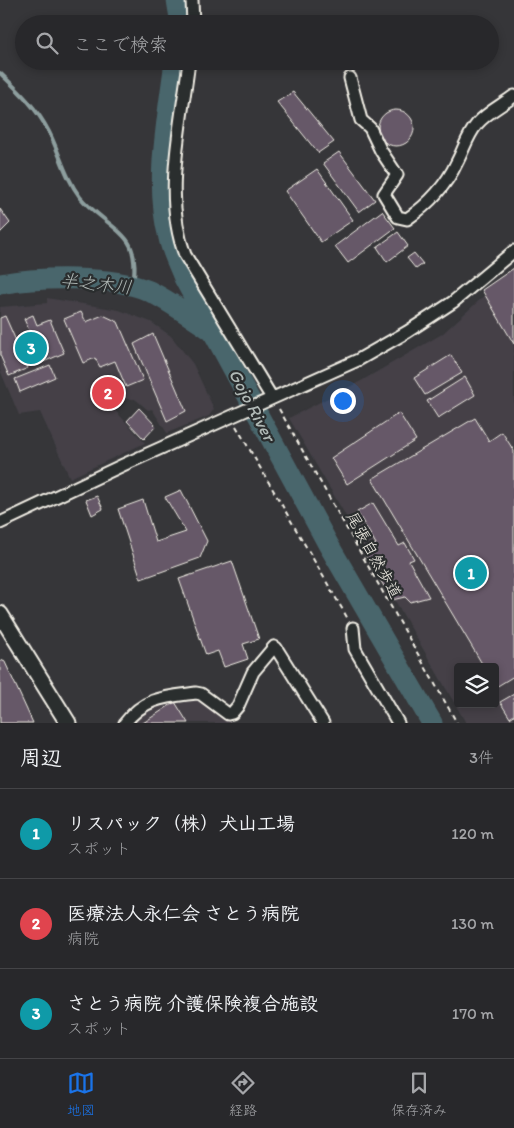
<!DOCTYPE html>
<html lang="ja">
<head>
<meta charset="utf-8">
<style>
	:root { --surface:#28282b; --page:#303033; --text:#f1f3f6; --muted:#a5a6a9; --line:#444447; --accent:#1a73e8 }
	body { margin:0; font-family:Itim,"Klee One",sans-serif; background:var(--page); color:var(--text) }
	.controls { position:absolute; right:15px; bottom:15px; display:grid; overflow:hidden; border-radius:5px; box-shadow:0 2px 8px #0003 }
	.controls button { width:45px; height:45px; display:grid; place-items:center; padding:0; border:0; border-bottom:1px solid var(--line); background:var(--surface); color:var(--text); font:25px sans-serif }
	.you { position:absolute; left:342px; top:400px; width:18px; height:18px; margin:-12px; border:4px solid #fff; border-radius:50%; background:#1a73e8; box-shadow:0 0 0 8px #1a73e833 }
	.badge { display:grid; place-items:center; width:32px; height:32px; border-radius:50%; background:var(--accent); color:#fff; font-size:16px; font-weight:700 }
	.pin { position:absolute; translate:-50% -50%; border:2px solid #fff; box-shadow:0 1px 5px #0006 }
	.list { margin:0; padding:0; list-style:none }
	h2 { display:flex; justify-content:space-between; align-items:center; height:65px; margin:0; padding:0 20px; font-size:21px }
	h2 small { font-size:16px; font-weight:400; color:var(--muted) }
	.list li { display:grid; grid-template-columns:32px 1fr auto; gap:15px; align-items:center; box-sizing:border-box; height:90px; padding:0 20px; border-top:1px solid var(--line) }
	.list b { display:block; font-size:19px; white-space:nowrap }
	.list p { margin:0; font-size:16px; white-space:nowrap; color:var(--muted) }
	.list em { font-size:16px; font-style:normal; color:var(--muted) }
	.icon { flex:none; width:28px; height:28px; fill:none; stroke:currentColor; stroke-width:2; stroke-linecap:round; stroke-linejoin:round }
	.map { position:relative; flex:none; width:514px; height:723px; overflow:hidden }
	.search { position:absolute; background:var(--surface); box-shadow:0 2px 8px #0003; left:15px; right:15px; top:15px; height:55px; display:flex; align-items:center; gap:12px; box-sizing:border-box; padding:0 18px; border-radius:28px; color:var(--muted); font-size:19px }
	.sheet { height:335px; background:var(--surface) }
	nav { display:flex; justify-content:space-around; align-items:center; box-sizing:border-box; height:70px; border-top:1px solid var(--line); background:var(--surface); font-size:14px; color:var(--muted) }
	nav a { display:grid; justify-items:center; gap:2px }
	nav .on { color:var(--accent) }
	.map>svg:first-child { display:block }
	.built { fill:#444047; fill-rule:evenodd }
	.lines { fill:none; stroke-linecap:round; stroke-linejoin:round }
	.stream { stroke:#8d9e9e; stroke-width:4 }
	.river { stroke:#49666c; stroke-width:21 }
	.building { fill:#665967; stroke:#f4f1e8 }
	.minor-casing { stroke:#f4f1e8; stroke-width:15 }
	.major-casing { stroke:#f4f1e8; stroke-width:19 }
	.path { stroke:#f4f1e8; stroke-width:2; stroke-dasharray:5 4; stroke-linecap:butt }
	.minor { stroke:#2a2d2e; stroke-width:11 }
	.major { stroke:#2a2d2e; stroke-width:15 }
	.labels { text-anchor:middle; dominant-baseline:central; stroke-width:4.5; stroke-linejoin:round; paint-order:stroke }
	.street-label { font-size:16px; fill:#f4f1e8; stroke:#2a2d2e }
	.water-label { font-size:18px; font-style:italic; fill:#b0b9b6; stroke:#2a2d2e }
</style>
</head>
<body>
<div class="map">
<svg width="514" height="723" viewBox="0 0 514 723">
	<rect width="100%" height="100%" fill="#363639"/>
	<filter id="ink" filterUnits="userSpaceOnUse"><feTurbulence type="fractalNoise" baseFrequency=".02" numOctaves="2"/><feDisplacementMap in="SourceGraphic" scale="10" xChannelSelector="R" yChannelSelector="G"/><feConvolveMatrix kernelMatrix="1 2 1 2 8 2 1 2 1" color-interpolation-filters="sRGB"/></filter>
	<g filter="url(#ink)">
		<!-- built -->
		<path class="built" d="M514,269V723H466L289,418L361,381L442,334ZM458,667H495V704H458Z
			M47,298L119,310L151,322L171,336L193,364L214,409L209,416L167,433L152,409L148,410L135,399H123L112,407L145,443L70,478L40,412L19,415L0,370V307L47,303Z
			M199,699L229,720L231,723H129L138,713L162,701Z"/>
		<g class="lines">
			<!-- stream -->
			<path class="stream" d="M0,73C19,91 37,108 49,132C60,154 65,177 80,197C93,214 122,229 130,245C136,258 135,272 133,286"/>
			<!-- river -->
			<path class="river" d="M177,0L180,18L179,24
				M175,61C168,118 154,182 169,238C172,252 179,265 184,278L328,544L432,723
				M0,284C39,277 112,275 149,291C169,301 189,315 208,328"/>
		</g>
		<!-- building -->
		<path class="building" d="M293,92L334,142L318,153L277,102Z
			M378 128a18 18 0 1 1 36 0a18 18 0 1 1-36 0Z
			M339,152L375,200L359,212L323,163Z
			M317,169L353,220L321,242L285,191Z
			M0,209L10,223L0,233Z
			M382,211L395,228L348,263L335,246Z
			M398,232L408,246L387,262L377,247Z
			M414,253L423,264L416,269L407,258Z
			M514,268V344L482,290Z
			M81,312L86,322L103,315L118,322L143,380L126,387L115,361L100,367L95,358L83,363L64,319Z
			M33,315L37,325L50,320L64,353L41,363L37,353L24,359L28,368L9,376L0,355V318L5,316L17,343L32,337L24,319Z
			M153,334L186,411L167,421L134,344Z
			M451,355L462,373L425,395L414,378Z
			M50,365L55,377L20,392L15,379Z
			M465,377L475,395L438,418L427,401Z
			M139,408L156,426L144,439L127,421Z
			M399,413L416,440L347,484L331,458Z
			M475,418L489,441L502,432L514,451V676L496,687L495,667H484L372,479Z
			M181,490L207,541L200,558L141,579L118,509L143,500L156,542L186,532L165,497Z
			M97,496L103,509L92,515L86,500Z
			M373,503L399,546L405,543L414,559L409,561L429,597L410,602L405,597L392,600L364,552L376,544L357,512Z
			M232,561L259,639L243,644L248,659L224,667L218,651L206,655L179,579Z
			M4,660L33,723H0V662Z
			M514,694V715L510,718L500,702Z
			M175,702L188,723H143Z"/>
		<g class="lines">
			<defs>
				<path id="minor" d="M192,0L193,24
					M189,61C182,122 162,196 185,255L272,398
					M350,78L361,120L370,128L381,151L397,175L384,194L398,217L407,219C429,204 446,186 457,162C464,149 467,136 477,124C486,113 502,105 514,96
					M0,523L123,465L358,360L407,332L453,302L514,251
					M353,628L355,649L398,723
					M125,723C145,697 166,697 196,693L201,694L228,714L232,713L238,706L253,672L274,647L276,648L323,723"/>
				<path id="major" d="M0,614L68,723"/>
			</defs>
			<!-- minor casing -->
			<use href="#minor" class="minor-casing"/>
			<!-- major casing -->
			<use href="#major" class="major-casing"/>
			<!-- path -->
			<path class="path" d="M279,409L457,723
				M236,426L348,619"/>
			<!-- minor -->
			<use href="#minor" class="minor"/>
			<!-- major -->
			<use href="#major" class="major"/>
		</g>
	</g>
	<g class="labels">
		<!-- street labels -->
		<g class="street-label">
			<text transform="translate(374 555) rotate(61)">尾張自然歩道</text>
		</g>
		<!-- water labels -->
		<g class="water-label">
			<text transform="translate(96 284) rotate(6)">半之木川</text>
			<text transform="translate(252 405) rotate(62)">Gojo River</text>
		</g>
	</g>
</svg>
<div class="controls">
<button><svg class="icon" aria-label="layers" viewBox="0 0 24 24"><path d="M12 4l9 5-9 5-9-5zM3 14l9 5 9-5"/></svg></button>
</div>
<div class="you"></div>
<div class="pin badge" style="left:471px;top:573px;background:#0f9aa8">1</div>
<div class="pin badge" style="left:108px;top:393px;background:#e0444e">2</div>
<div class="pin badge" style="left:31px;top:348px;background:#0f9aa8">3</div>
<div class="search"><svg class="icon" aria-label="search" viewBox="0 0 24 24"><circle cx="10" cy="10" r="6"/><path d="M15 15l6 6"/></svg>ここで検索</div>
</div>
<section class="sheet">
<h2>周辺<small>3件</small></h2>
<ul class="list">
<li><span class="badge" style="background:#0f9aa8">1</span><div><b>リスパック（株）犬山工場</b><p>スポット</p></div><em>120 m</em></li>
<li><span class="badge" style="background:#e0444e">2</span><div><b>医療法人永仁会 さとう病院</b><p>病院</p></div><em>130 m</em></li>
<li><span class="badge" style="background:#0f9aa8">3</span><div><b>さとう病院 介護保険複合施設</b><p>スポット</p></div><em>170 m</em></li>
</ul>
</section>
<nav>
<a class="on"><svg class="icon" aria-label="map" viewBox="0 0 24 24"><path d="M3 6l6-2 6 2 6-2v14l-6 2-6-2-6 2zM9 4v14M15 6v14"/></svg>地図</a>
<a><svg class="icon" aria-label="directions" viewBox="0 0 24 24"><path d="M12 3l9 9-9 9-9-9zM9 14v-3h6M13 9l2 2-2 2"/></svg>経路</a>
<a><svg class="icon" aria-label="saved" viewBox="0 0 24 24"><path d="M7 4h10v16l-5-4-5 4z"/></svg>保存済み</a>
</nav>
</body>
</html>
